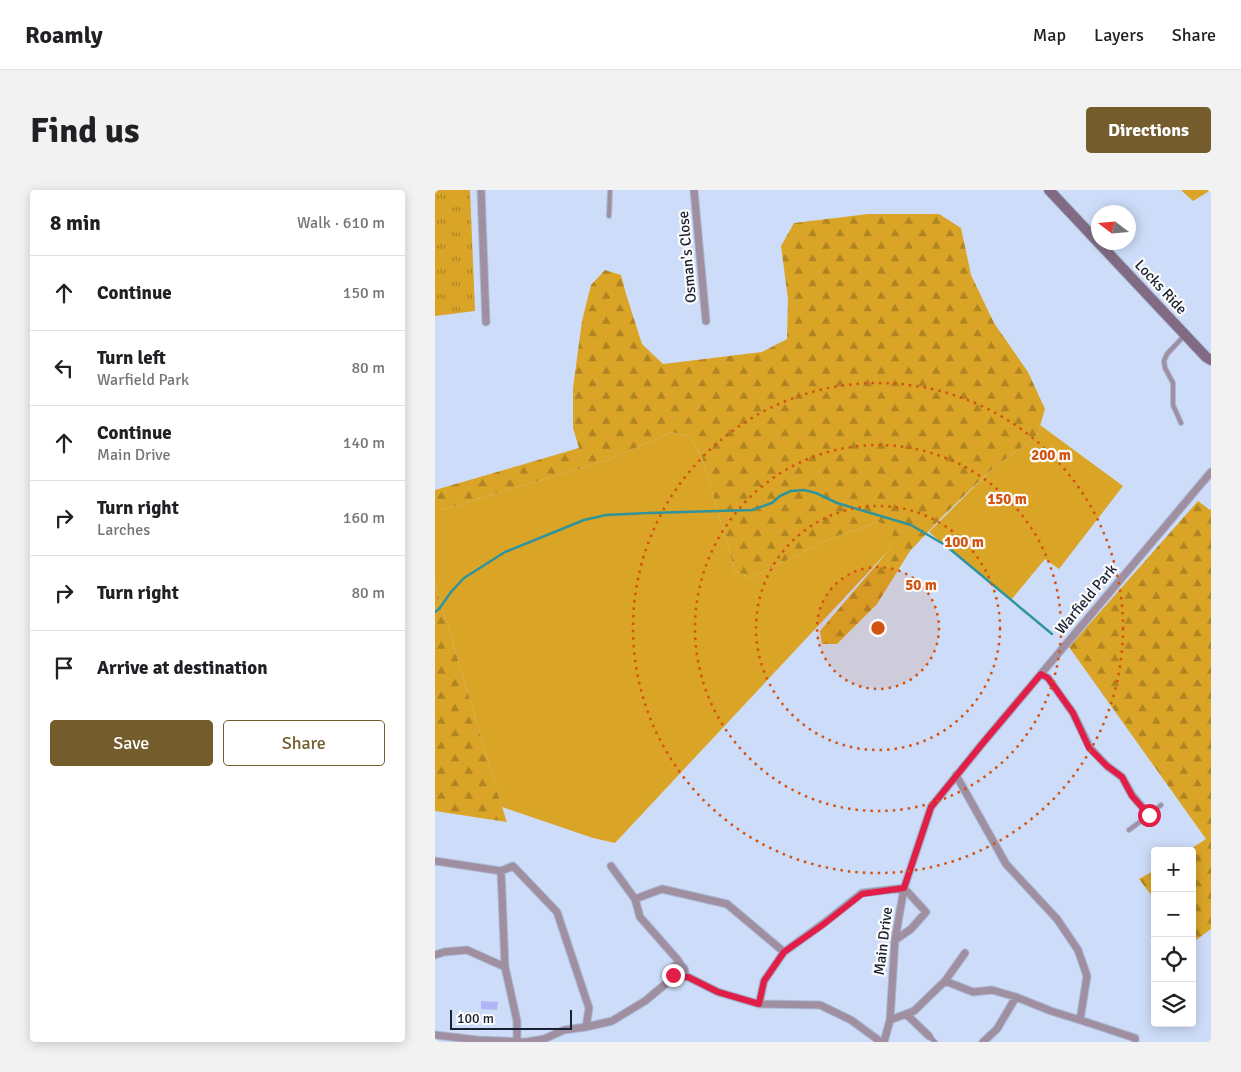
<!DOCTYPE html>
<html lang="en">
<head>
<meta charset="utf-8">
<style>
	:root { --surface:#fff; --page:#f2f2f2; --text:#202124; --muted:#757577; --line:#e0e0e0; --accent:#745c2d }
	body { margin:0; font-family:Signika,sans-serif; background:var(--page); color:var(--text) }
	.controls { position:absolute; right:15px; bottom:15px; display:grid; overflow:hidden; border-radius:5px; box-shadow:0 2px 12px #0003 }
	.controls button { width:45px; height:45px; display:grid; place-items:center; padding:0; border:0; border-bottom:1px solid var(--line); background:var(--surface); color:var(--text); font:25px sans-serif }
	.compass { position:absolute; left:656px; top:15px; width:45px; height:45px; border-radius:50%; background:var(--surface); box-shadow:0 2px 12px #0003; rotate:286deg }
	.scale { position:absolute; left:15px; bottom:12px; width:122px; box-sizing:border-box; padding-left:5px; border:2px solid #182031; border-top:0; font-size:14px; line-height:18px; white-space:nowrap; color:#182031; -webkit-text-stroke:4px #fcfcfc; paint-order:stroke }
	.stop { position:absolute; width:15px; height:15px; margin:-11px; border:4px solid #e11d48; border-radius:50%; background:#fff }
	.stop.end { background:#e11d48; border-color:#fff; box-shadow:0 1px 5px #0008 }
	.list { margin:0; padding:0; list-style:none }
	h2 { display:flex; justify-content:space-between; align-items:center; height:65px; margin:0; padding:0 20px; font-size:21px }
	h2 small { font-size:16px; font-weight:400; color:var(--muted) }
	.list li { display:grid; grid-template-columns:32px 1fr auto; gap:15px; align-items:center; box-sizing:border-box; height:75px; padding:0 20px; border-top:1px solid var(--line) }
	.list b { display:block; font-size:19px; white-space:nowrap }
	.list p { margin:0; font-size:16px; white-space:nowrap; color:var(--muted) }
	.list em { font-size:16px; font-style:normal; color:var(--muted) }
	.actions { display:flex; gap:10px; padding:15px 20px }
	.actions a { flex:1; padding:11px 0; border:1px solid var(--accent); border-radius:5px; text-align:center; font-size:18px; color:var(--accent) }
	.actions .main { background:var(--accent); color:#fff }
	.icon { flex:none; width:28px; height:28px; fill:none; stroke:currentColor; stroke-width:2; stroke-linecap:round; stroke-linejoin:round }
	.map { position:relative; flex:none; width:776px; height:852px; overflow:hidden; border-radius:5px }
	header { display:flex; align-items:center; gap:30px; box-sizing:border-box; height:70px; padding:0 25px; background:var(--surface); border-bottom:1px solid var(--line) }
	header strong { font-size:24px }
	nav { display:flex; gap:28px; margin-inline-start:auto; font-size:18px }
	.intro { display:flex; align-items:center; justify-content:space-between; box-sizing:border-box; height:120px; padding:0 30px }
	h1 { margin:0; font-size:35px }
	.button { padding:12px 22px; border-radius:5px; background:var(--accent); color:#fff; font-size:18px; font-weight:700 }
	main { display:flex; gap:30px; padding:0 30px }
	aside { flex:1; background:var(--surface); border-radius:5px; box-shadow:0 2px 12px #0003 }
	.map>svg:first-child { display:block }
	.green { fill:#daa426 }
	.forest { fill:url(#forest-firs) }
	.park { fill:url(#park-tufts) }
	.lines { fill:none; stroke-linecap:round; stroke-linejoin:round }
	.stream { stroke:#30949c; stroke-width:2.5 }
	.building { fill:#b2b5f5 }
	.service-casing { stroke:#acbad4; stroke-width:6 }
	.minor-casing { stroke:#acbad4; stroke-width:9 }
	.secondary-casing { stroke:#acbad4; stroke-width:12 }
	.service { stroke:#9f8fa1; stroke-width:4 }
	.minor { stroke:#9f8fa1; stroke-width:7 }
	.secondary { stroke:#816b84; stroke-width:10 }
	.route { stroke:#e11d48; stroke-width:6 }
	.ring { fill:none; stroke:#d35310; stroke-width:2.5; stroke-dasharray:2.5 5 }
	.labels { text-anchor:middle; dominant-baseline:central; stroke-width:4.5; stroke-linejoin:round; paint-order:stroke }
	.street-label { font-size:15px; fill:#182031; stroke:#fcfcfc }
	.centre { fill:#d35310; stroke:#fcfcfc; stroke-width:2.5 }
	.ring-label { font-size:15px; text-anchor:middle; font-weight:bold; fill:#d35310; stroke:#fcfcfc; stroke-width:4.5; stroke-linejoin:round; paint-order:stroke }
</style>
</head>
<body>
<header>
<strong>Roamly</strong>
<nav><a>Map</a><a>Layers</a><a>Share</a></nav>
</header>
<div class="intro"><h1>Find us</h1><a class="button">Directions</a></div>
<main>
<aside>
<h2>8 min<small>Walk · 610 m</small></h2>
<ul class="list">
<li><svg class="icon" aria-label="ahead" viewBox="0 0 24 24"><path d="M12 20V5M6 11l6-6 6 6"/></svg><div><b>Continue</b></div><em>150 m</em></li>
<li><svg class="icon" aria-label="left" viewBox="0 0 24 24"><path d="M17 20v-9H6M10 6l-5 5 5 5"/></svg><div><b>Turn left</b><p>Warfield Park</p></div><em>80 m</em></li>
<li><svg class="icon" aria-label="ahead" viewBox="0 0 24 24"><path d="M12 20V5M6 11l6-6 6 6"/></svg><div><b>Continue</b><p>Main Drive</p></div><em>140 m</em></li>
<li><svg class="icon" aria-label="right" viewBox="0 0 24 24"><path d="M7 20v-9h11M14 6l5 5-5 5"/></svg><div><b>Turn right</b><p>Larches</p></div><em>160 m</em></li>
<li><svg class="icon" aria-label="right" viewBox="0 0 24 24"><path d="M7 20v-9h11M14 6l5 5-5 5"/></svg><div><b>Turn right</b></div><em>80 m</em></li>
<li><svg class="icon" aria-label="arrive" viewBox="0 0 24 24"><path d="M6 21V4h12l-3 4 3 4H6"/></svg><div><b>Arrive at destination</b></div></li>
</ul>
<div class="actions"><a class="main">Save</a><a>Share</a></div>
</aside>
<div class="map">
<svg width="776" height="852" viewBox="0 0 776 852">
	<defs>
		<pattern id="forest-firs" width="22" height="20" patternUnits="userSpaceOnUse" patternTransform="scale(1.25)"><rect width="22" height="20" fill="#daa426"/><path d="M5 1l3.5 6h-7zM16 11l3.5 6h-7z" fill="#b08521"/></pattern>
		<pattern id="park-tufts" width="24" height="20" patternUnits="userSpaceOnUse" patternTransform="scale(1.25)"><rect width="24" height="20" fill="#daa426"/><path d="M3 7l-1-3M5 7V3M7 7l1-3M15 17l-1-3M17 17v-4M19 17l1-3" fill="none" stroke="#b08521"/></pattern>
	</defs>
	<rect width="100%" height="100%" fill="#cddcf8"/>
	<!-- green -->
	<path class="green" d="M605,235L688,296L624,379L610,369L576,410L494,342L558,278L602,246Z
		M237,242L255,247L267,267L300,381L316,388L394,349L443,332L460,339L454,360L180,653L158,648L67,617L0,393V320H6L173,270Z"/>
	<!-- forest -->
	<path class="forest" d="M746,0H776L758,11Z
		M433,24H504L526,38L536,85L559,133L593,182L610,219L602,246L558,278L509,325L475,361L442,414L402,454H387L385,441L454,360L459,339L443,332L394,349L316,388L300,381L267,267L255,247L237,242L173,270L6,320H0V300L144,258L138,238V198L147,131L156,95L170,80L186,85L191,104L207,154L228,174L327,162L352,149L353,109L346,56L359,33Z
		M763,311L775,320L776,319V739L757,753V661H752L771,649L634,457Z
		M0,393L67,617L72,632L0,621Z
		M720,680V710L704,689Z"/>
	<!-- park -->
	<path class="park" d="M0,0H35L40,121L0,126Z"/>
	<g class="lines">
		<!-- stream -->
		<path class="stream" d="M0,422L4,419L16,402L29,388L70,362L149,330L171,325L214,323L317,320L337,313L345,306L356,301L369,300L381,303L402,313L476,335L510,355L617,444"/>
	</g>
	<!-- building -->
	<path class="building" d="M46,811L63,812L62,820L46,819Z"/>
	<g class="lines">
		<defs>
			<path id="service" d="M174,26L175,0
				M746,233L738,215V193L730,178L729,171L732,164L750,145
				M694,640L714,625L726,615
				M494,846L500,852"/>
			<path id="minor" d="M46,0L51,132
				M259,0L271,131
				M606,484L613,488L638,523L655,558L672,576L687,587L697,605L714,625
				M521,585L571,674L622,729L643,760L652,786L645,830
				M0,671L66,681L78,676L122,722L154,818L151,837
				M176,676L200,709L227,699L292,714L349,762
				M66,681L70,777L82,831V852
				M200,709L205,727L242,769L246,775
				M0,765L9,762L32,760L70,777
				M236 782a7 7 0 1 1 14 0a7 7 0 1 1-14 0Z
				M248,787H253L283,802L324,814L385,815L416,830L446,852
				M510,791L538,802L557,800L581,807L616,821L645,830L700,848V852
				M324,814L329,791L349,762L389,733L427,703L469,698L491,722L476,739L460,750
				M471,824L494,846
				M455,830L479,821L510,791L530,763
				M0,845L43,850L91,852L109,849L129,840L151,837L177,831L210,811L239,787
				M449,852L455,830L460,750L469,698L496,617L547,554L776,282
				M548,852L562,839L581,807"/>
			<path id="secondary" d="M614,0L771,167L776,170"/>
		</defs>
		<!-- service casing -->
		<use href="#service" class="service-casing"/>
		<!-- minor casing -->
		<use href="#minor" class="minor-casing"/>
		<!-- secondary casing -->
		<use href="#secondary" class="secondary-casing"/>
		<!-- service -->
		<use href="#service" class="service"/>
		<!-- minor -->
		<use href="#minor" class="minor"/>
		<!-- secondary -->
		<use href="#secondary" class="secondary"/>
	</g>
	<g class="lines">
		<!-- route -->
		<path class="route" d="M238,785L244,789L248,787H253L283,802L324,814L329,791L349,762L389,734L427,704L469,698L496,617L547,554L606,484L613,488L638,523L654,558L672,576L687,587L697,606L714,625"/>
	</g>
	<!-- distance rings -->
	<circle cx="443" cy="438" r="61" fill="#d35310" fill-opacity=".12"/>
	<g class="ring">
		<circle cx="443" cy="438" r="61"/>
		<circle cx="443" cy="438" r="122"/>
		<circle cx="443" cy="438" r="183"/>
		<circle cx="443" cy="438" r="245"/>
	</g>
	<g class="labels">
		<!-- street labels -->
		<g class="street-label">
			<text transform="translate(252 67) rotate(-95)">Osman's Close</text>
			<text transform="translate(726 97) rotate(47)">Locks Ride</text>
			<text transform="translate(651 409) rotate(-50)">Warfield Park</text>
			<text transform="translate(448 751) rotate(-83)">Main Drive</text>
		</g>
	</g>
	<circle cx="443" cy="438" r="8" class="centre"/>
	<g class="ring-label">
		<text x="616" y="270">200 m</text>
		<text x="572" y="314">150 m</text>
		<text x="529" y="357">100 m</text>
		<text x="486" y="400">50 m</text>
	</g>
</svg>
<div class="controls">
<button>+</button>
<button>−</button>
<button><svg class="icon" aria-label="locate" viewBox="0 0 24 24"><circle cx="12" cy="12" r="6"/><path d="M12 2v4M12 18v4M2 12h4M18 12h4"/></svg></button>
<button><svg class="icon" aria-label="layers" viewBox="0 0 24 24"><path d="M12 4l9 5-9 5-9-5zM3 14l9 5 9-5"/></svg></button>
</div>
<svg class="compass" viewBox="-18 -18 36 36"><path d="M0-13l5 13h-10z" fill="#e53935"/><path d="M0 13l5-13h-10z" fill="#757577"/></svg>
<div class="scale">100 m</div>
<div class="stop" style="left:714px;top:625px"></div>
<div class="stop end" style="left:238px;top:785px"></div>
</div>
</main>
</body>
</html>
